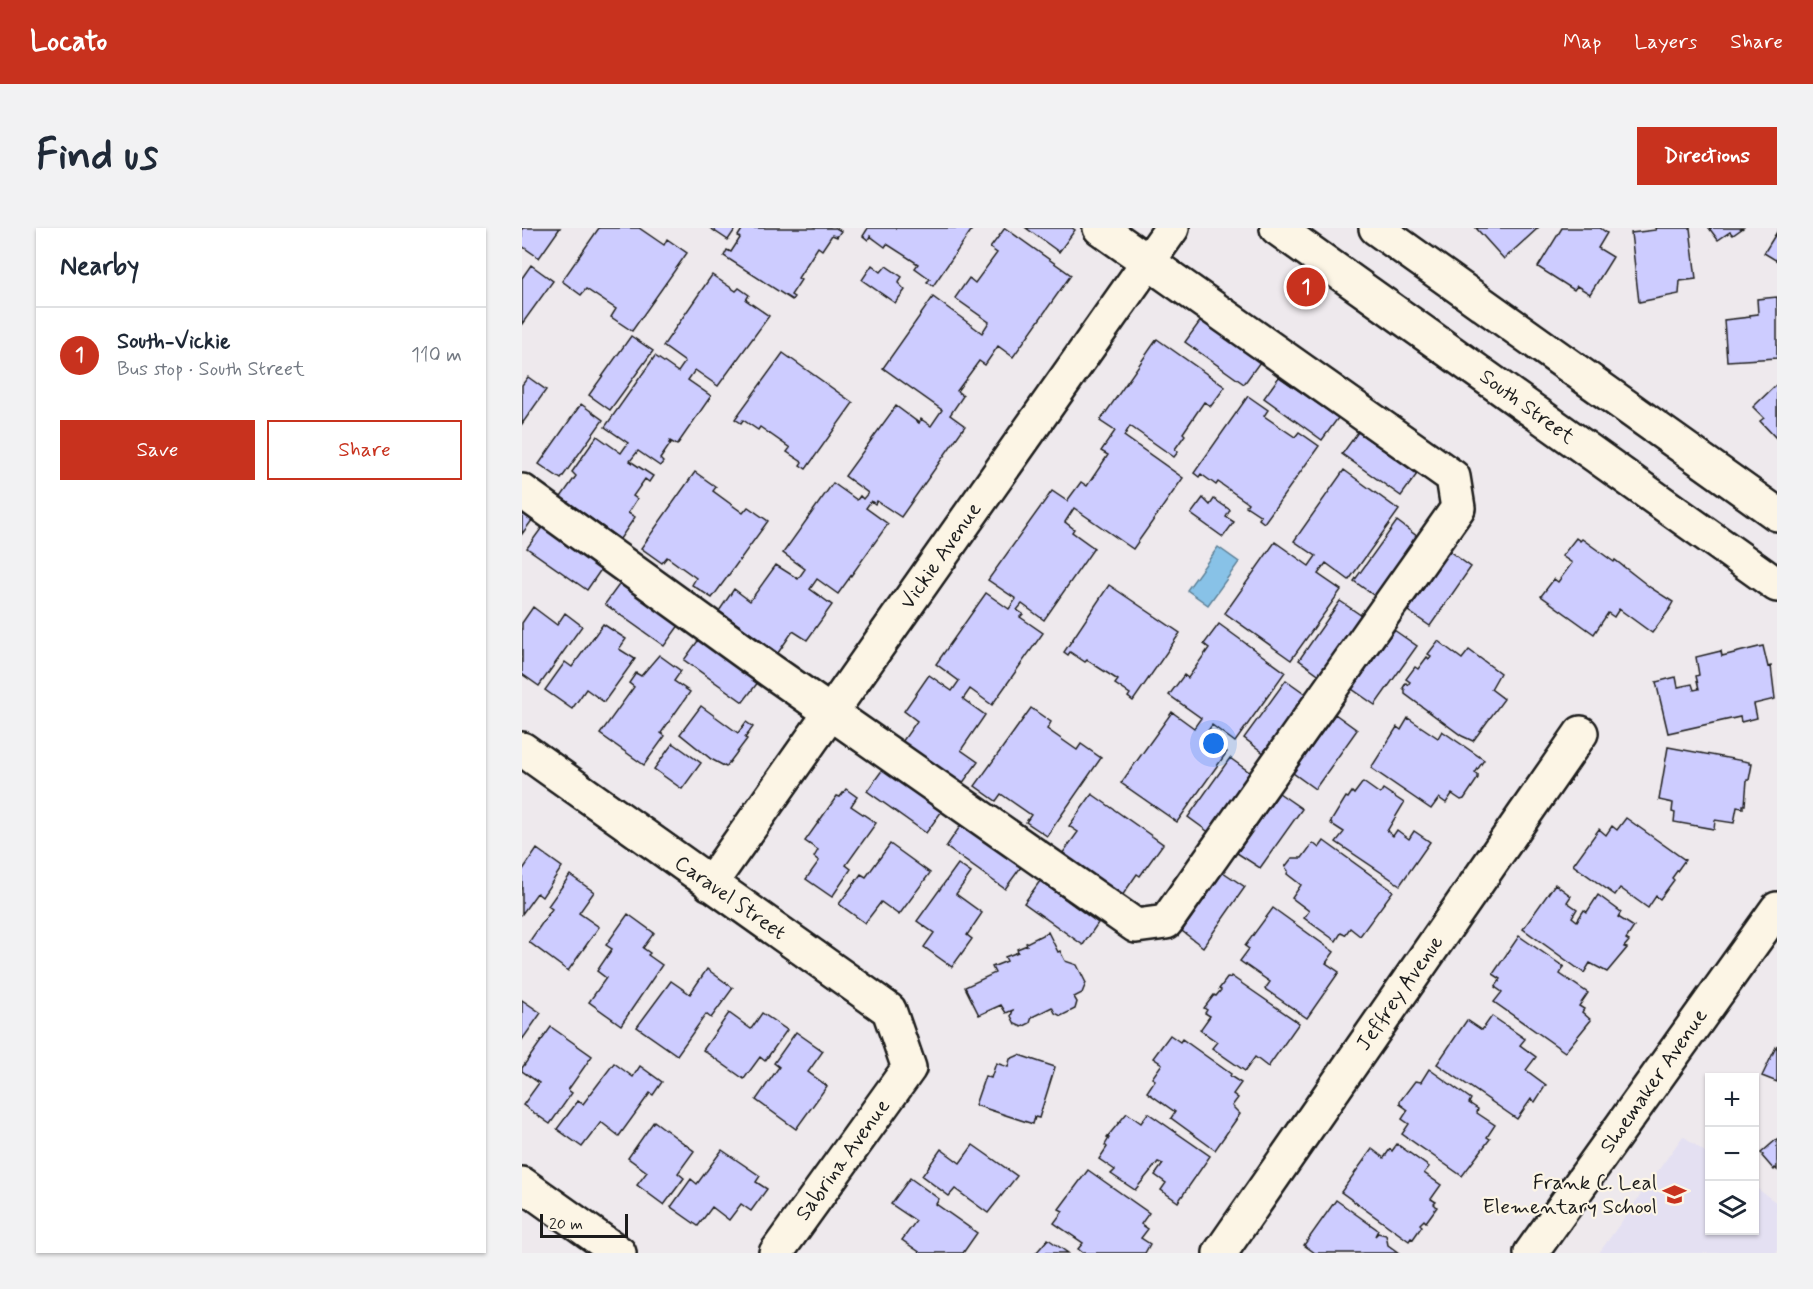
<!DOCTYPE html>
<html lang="en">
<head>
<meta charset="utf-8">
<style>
	:root { --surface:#fff; --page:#f2f2f3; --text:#1f2937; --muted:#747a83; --line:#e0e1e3; --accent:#c8321e }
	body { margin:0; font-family:Mynerve,sans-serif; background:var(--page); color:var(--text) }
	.controls { position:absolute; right:18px; bottom:18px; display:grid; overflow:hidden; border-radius:0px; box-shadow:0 2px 4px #0004 }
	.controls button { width:54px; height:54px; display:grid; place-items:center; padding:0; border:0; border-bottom:2px solid var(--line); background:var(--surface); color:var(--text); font:30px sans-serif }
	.scale { position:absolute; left:18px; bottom:15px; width:88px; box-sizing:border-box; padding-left:6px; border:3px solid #1c1c1c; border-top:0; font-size:16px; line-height:21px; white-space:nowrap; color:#1c1c1c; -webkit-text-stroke:4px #fcf5e5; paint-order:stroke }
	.you { position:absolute; left:692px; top:516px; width:21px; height:21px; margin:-15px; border:4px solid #fff; border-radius:50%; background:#1a73e8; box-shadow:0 0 0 9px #1a73e833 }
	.badge { display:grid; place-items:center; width:39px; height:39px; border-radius:50%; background:var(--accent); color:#fff; font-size:20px; font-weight:700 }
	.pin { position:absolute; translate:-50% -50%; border:3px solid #fff; box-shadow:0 2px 6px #0006 }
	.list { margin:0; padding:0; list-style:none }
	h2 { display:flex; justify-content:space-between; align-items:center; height:78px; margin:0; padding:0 24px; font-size:26px }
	h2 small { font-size:20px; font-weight:400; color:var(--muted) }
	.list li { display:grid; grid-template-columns:39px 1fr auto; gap:18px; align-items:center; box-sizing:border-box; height:96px; padding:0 24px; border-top:2px solid var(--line) }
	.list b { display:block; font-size:22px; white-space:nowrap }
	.list p { margin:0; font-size:20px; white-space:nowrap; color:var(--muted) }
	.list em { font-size:20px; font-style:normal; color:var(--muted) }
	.actions { display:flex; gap:12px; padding:18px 24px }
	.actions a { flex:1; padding:14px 0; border:2px solid var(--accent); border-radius:0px; text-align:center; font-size:21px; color:var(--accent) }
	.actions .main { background:var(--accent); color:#fff }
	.icon { flex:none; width:33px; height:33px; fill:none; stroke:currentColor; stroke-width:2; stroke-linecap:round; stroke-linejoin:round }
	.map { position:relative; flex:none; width:1255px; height:1025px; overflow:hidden; border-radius:0px }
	header { display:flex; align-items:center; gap:36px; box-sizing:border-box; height:84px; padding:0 30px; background:var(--accent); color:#fff }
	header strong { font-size:28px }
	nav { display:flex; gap:33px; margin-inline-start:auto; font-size:21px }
	.intro { display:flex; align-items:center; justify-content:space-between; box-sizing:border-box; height:144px; padding:0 36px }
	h1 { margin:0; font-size:42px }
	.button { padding:15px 27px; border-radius:0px; background:var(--accent); color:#fff; font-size:21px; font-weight:700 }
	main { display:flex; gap:36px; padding:0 36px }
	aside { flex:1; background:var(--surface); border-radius:0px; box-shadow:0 2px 4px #0004 }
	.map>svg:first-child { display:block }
	.built { fill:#e4e0f2 }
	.water { fill:#88c2e7; stroke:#5d8096; stroke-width:1.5 }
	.building { fill:#cdccff; stroke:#1c1c1c; stroke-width:1.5 }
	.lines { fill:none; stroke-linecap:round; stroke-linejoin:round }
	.minor-casing { stroke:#1c1c1c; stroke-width:38 }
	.major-casing { stroke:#1c1c1c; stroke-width:38 }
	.minor { stroke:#fcf5e5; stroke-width:33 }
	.major { stroke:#fcf5e5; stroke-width:33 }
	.labels { text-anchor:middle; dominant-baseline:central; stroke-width:4.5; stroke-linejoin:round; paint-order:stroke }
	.street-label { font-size:21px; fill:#1c1c1c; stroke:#fcf5e5 }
	.poi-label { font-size:21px; fill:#1c1c1c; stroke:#fcf5e5; text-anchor:end }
</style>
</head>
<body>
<header>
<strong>Locato</strong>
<nav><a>Map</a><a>Layers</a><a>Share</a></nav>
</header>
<div class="intro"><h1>Find us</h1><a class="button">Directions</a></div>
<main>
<aside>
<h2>Nearby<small></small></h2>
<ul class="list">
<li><span class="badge">1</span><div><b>South-Vickie</b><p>Bus stop · South Street</p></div><em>110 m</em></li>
</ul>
<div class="actions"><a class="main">Save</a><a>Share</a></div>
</aside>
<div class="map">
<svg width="1255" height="1025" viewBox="0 0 1255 1025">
	<rect width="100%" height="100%" fill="#eee9ed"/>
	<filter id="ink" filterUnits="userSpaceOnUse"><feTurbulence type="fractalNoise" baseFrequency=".0167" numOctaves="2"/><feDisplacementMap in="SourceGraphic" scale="12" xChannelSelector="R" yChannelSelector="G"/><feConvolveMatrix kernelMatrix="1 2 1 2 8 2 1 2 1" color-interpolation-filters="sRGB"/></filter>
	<g filter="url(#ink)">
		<!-- built -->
		<path class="built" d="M1161,908L1187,927L1188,1002H1232L1233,959L1255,975V1025H1077Z"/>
		<!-- water -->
		<path class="water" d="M696,319L717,334L686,377L665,362Z"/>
		<!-- building -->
		<path class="building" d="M0,0H38L17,30L0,18Z
			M77,0H117L142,17L145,11L165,25L110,103L89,89L94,81L64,61L59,67L40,53Z
			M188,0H214L206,12Z
			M221,0H314L319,3L315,9L310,7L300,22L296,19L276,50L279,52L269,67L272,69L270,72L202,28L205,22L209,24L218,10L216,8Z
			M346,0H451L411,58L405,54L408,51L393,40L396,36L365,16L363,19L348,8L346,12L341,8Z
			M483,0L549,47L491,129L476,118L463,137L457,133L435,163L441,168L428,187L443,198L379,289L355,273L353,276L349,273L344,280L366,296L316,366L295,351L288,361L310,377L285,412L271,403L256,425L197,383L212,361L228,373L254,337L276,351L283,341L261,325L311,255L335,272L338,268L341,271L346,265L323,248L374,178L397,195L399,191L409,198L420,182L361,140L411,69L460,105L467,94L433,70L447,50L453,55L475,25L468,20Z
			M504,0H550L553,2L537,24Z
			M954,0H1016L982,31Z
			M1040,0H1078L1085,5L1076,20L1091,29L1068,66L1055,58L1052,62L1016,39Z
			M1133,0H1168L1174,51L1158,53L1157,66L1117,74L1109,5L1134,2Z
			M1187,0H1221L1211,7L1208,4L1196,12Z
			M1255,4V33L1242,25Z
			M9,37L31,53L0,96V50Z
			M350,37L359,44L364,38L380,49L376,55L383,62L373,75L340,52Z
			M190,47L214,63L217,60L227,67L224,72L247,88L196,158L173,142L166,152L189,168L155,217L148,213L147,215H149L138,231L141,234L138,238L116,223L108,233L131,248L127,254L123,251L111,268L115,271L106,285L113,289L98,311L39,269L54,248L50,244L75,208L99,225L106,215L83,199L133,128L156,144L163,134L141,118Z
			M1255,69V130L1205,133L1202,92L1228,89V87L1236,86L1235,71Z
			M679,92L738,134L722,156L663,114Z
			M109,108L131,123L88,182L67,167Z
			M635,111L703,159L689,178L682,174L661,205L663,207L653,221L656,224L652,229L608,198L602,208L661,250L611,321L552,280L543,294L552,301L550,304L572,320L522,392L500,376L495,382L501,386L498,389L521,405L470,477L448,461L441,471L463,487L439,522L456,534L440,556L380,514L395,493L382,483L407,447L430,463L437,453L414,436L464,365L487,381L494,371L466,352L530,263L545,273L559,254L565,258L586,227L579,223L593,203L578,193Z
			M261,125L331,175L284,241L278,237L280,234L265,224L268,220L238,199L236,202L221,192L219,195L213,191Z
			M6,149L24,162L0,196V157Z
			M757,149L816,190L800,212L742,170Z
			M1255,156V211L1238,193L1242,190L1231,179Z
			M726,168L746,182L742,188L773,209L777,204L797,218L742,295L737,291L739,288L724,278L726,275L696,254L694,257L679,246L677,249L672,245Z
			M59,176L81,192L39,251L17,236Z
			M836,204L895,246L879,268L820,226Z
			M822,242L877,282L827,352L804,335L796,346L819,362L769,432L703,385L753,314L787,338L794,328L772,313Z
			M173,244L194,259L191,263L221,285L226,279L246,293L190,370L170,357L174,350L145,329L140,335L119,320Z
			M681,270L688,277L692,271L708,282L704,289L712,294L701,309L669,286Z
			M0,283L11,291L0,306Z
			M875,293L896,309L854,369L832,353Z
			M21,298L80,340L65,362L5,320Z
			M1054,310L1058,313L1060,311L1092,334L1093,332L1129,360L1151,374L1147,381H1148L1130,405L1097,381L1092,389L1086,385L1072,406L1019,368L1032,351L1036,354L1050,335L1040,328Z
			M927,323L949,339L908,398L886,383Z
			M99,354L158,396L142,418L83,376Z
			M587,357L658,405L611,473L606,469L608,466L593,456L596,452L565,432L563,434L548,424L546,427L542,424Z
			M818,373L840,388L799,448L777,432Z
			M11,379L35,397L43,385L60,398L17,458L0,446V395Z
			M81,396L104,411L97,421L113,431L82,474L64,461L50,481L23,462L43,434L50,439Z
			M697,396L763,444L713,514L690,497L682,508L705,524L655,594L599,555L650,484L672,500L679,490L647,467L662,447L666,450L687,420L682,416Z
			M872,402L895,418L853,477L830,461Z
			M178,410L237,453L221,474L162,432Z
			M916,413L940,431L947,422L978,445L969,461L982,471L951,513L940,508L883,466V462L881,460L884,455L886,457L888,454L884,451L893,439L896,441L905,429L907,431L909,428L906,426Z
			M1241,418L1246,439L1249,438L1253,471L1232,476L1235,490L1219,494L1218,489L1146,505L1134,454L1154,449L1156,459L1170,456L1172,462L1177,461L1174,448L1177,447L1174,429L1199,423L1200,428Z
			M137,427L159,443L152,453L168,464L139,505L143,508L122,537L78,506L112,459L107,455L114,445L119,448Z
			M764,452L785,467L743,526L722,510Z
			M179,478L216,505L224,494L231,499L223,510L225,511L204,539L189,531L158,506Z
			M509,480L529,494L525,501L555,522L559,516L579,530L525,608L504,594L509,587L479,566L474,573L453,558Z
			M813,486L835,502L793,561L771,545Z
			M886,490L916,510L920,503L962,532L953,545L956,547V550L942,571L939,572L930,566L924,575L917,570L909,581L849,540L875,499L879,502Z
			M151,515L179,535L160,561L132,541Z
			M1146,519L1227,534V536H1230L1227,552H1225L1223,577H1221V580L1215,579L1212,595L1193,592L1192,601L1152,594L1153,585L1150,584L1151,575L1137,572Z
			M708,530L730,546L688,605L666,589Z
			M361,541L420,583L404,605L345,563Z
			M841,554L858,566L861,561L882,575L865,603L871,608L875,602L887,611L892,603L908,614L878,657L814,614L822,604L808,595L824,569L826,570L830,564L832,566Z
			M324,561L335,569L329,578L354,595L324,637L329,641L310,669L284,651L297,633L292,629L296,622L283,613L315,568L318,569Z
			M757,565L780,581L738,640L715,625Z
			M570,566L641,616L618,648L615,646L600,668L540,626L556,604L547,598Z
			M1104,590L1163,632L1150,650L1152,652L1138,671L1134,668L1126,680L1098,660L1093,667L1051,637L1077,601L1084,607L1090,598L1095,602Z
			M439,597L499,639L483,661L424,619Z
			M802,613L871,663L838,708L828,700L823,707L819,705L814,713L782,690L787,683L770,670L779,657L765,646L766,643L763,639L770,630H780L791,615L797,620Z
			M368,616L408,645L377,687L359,674L343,695L317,676L339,646L344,649Z
			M15,621L40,639L20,669L15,665L0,686V643Z
			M436,636L449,645L434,666L460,685L445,707L450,711L430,739L402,719L412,705L395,693Z
			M701,644L723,659L681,719L660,703Z
			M48,647L72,664L57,685L77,699L46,743L7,714L30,681L26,678Z
			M518,653L576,695L561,717L502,675Z
			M1033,656L1049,668L1045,674L1055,681L1050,689L1055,693L1062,682L1065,684L1076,667L1099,684L1096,689L1112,699L1104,711L1107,713L1102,719L1105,720L1085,744L1068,735L1062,745L1001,701Z
			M751,680L812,724L804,735L817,744L785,790L743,761L748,754L718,733L727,721L723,718Z
			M106,686L132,705L121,720L128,725L126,727L140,737L99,797L67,774L84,750L75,743L90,721L84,717Z
			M526,704L536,724L538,723L543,733L555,737L564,755L560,765L552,769L555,774L553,781L539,788L533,785L530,779L510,789L508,795L500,799L493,796L489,788L491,782L484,785L479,777L457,787L443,759L473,745L470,739L485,733L483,729L496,724L495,721L505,717L504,715Z
			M997,708L1042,739L1038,746L1066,765L1057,778L1062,781L1060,784L1069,792L1043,824L972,774L980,764L973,759L979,751L971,746Z
			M185,741L211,760L189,790L184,786L155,827L115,799L149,753L168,766Z
			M709,748L777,795L746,839L733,829L723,843L690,820L695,814L678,802L688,788L683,785L685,782L682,780L692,767L694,768L699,762L697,761L706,749L708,750Z
			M0,772L19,785L0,812Z
			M207,785L229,801L240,785L265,802L243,833L238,829L222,851L181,822Z
			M970,788L1003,811L998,817L1014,829L1004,842L1024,857L1013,874L1009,871L995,891L915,836L945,792L960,802Z
			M29,799L70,828L46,862L50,865L28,896L1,877L17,855L0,843V840Z
			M274,804L301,823L286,844L305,858L274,901L234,872L257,839L252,835Z
			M648,807L658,814L660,811L709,846L708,848L719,855L711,866L716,870L710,878L718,886L693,922L649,890L653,884L625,864L633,852L630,850L640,836L631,830Z
			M1255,817V854L1240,848Z
			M497,827L533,839L517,890L513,889L511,896L453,877L463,848L469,850L474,835L486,839L488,831Z
			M92,835L111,849L118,838L140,854L131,867L128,865L97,908L79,894L60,919L35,901L56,873L61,876Z
			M907,841L949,871L947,875L956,881L955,885L973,897L965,909L968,911L940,948L880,906L887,896L880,891L886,882L878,876V873L893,853L899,854Z
			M605,885L619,895L626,885L688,928L656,974L639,962L644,955L633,947L641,936L636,934L613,962L589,946L593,942L577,931L585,919L583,917L587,910L585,909Z
			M132,893L172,923L156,945L162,950L142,977L115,957L125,944L106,930Z
			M1255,911V942L1253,940L1252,942L1240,928L1241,927L1239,925Z
			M875,916L907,939L902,945L919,957L909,971L914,974L912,976L915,979L904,994L902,992L898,996L900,998L891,1011L889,1010L887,1013L819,964L850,921L862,930L868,921L870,923Z
			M451,917L495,948L466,985L433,961L427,968L400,948L419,921L438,935Z
			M200,922L238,948L234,954L245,961L229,983L219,976L207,992L190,979L176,998L149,979L169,951L175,956Z
			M566,942L627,985L619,996L626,1001L619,1010L628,1016L623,1025H561L556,1021L561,1015L532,995L541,983L537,981Z
			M388,950L417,971L414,976L455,1005L441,1025H399L380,1012L394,993L369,976Z
			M814,972L856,1002L853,1008L856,1005L864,1007L866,1017L877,1025H793L782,1017Z
			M526,1011L546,1025H514Z"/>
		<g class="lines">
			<defs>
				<path id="minor" d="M0,263L249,443L614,698L644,694L936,280L931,249L578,0
					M0,521L367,782L387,840L254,1025
					M188,656L650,0
					M0,956L97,1025
					M698,1025L1059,505
					M1009,1025L1255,681"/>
				<path id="major" d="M755,0L1255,357
					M854,0L1255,286"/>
			</defs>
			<!-- minor casing -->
			<use href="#minor" class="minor-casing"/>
			<!-- major casing -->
			<use href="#major" class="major-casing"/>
			<!-- minor -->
			<use href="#minor" class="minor"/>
			<!-- major -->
			<use href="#major" class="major"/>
		</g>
	</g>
	<!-- icons -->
	<defs>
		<symbol id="school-bare" viewBox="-9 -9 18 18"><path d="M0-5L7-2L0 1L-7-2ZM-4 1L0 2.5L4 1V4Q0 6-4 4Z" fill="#c8321e" stroke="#fcf5e5" stroke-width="2.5" paint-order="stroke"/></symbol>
	</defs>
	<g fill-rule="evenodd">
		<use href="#school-bare" x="1136" y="950" width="33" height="33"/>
	</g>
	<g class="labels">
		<!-- street labels -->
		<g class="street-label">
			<text transform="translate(1005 179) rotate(36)">South Street</text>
			<text transform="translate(419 328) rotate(-55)">Vickie Avenue</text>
			<text transform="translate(208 670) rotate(35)">Caravel Street</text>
			<text transform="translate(878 765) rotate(-55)">Jeffrey Avenue</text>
			<text transform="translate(1132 853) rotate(-55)">Shoemaker Avenue</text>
			<text transform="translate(321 932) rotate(-54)">Sabrina Avenue</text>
		</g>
		<!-- poi labels -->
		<g class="poi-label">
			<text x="1135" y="955">Frank C. Leal<tspan x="1135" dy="24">Elementary School</tspan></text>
		</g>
	</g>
</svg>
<div class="controls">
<button>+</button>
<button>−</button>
<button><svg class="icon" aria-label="layers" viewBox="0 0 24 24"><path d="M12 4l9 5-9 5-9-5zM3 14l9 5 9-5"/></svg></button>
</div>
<div class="scale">20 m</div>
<div class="you"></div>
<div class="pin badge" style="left:784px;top:59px">1</div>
</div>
</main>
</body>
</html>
